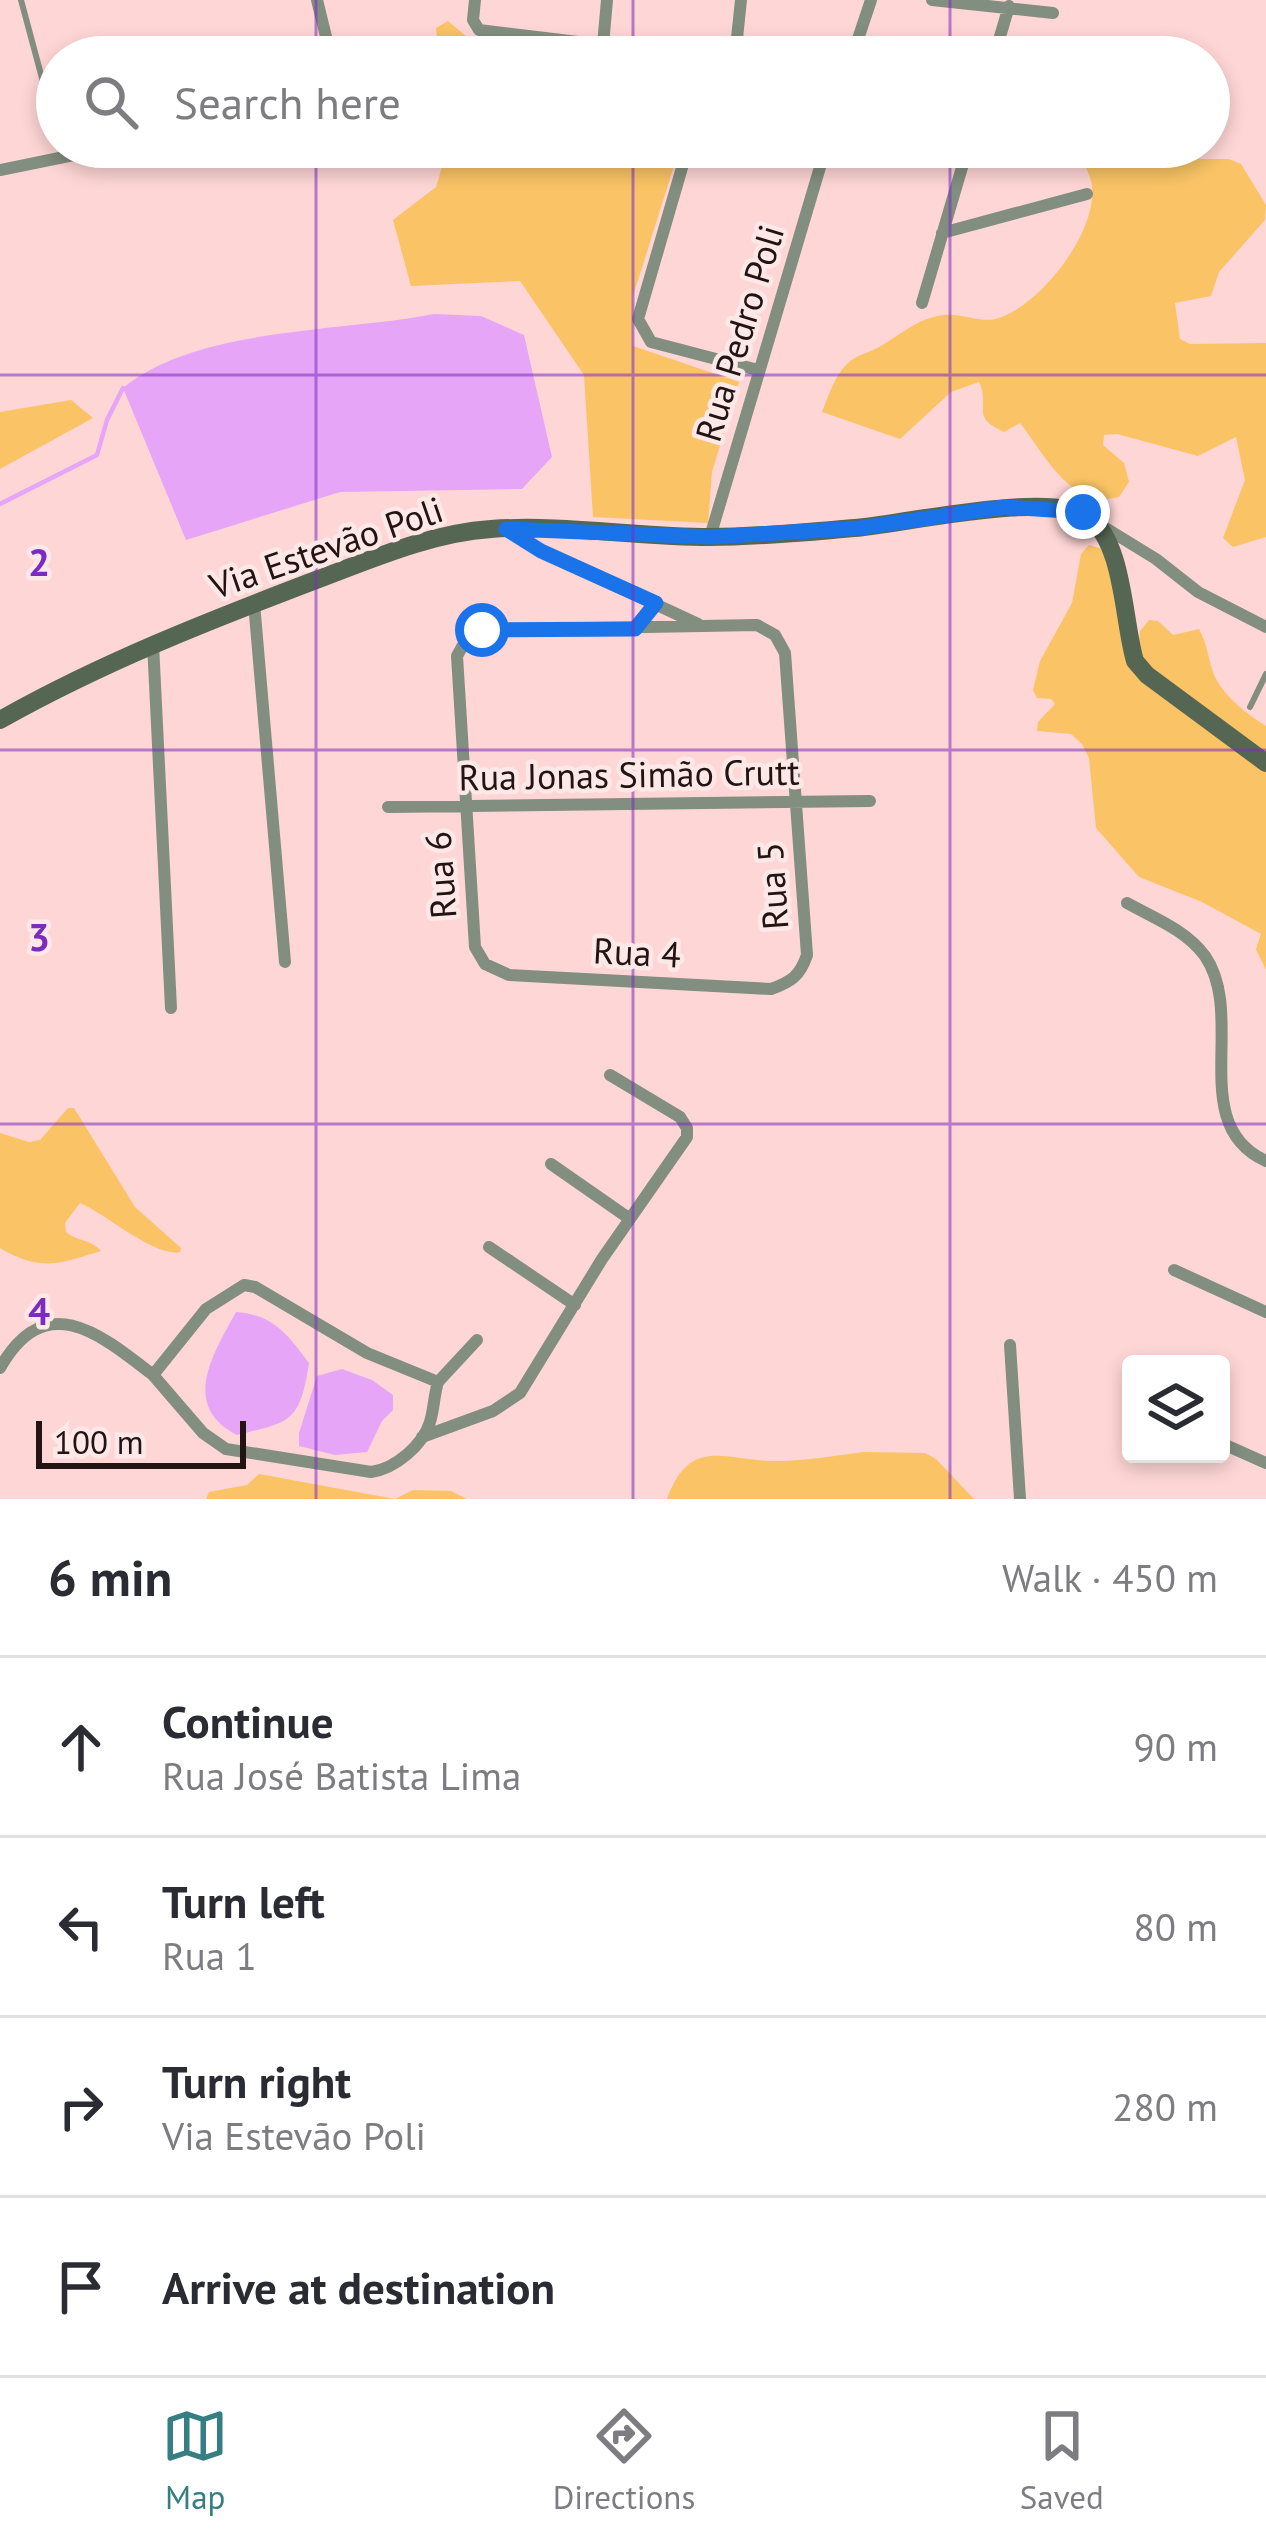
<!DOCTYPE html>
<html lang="en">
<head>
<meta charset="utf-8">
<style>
	:root { --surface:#fff; --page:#f7f7f7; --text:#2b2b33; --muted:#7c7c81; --line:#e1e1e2; --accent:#357e81 }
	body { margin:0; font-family:"PT Sans",sans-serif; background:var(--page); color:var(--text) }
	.controls { position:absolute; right:36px; bottom:36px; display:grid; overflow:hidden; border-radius:12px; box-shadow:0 6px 18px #0003 }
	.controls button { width:108px; height:108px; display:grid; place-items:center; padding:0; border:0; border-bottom:3px solid var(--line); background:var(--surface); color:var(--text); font:60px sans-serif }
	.scale { position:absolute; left:36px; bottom:30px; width:210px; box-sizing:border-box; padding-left:12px; border:6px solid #231313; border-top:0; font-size:33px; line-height:42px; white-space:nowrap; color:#231313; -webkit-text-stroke:9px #fde8e8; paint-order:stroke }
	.stop { position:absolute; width:36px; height:36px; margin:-27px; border:9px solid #1a73e8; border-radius:50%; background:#fff }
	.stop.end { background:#1a73e8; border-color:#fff; box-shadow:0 3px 12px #0008 }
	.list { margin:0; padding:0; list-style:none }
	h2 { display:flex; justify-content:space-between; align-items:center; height:156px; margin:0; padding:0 48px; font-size:51px }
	h2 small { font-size:39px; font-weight:400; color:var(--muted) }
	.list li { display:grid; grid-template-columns:78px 1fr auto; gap:36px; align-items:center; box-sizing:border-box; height:180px; padding:0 48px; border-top:3px solid var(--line) }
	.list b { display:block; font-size:45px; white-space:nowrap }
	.list p { margin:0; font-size:39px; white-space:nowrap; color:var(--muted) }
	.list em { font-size:39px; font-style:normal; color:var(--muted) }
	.icon { flex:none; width:66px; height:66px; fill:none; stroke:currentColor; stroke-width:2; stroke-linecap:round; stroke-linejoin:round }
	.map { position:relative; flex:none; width:1266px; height:1499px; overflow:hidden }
	.search { position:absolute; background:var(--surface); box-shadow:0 6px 18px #0003; left:36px; right:36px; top:36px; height:132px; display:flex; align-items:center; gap:30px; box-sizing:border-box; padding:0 42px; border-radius:66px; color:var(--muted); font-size:45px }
	.sheet { height:876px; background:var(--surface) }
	nav { display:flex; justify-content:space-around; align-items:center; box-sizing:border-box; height:168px; border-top:3px solid var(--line); background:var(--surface); font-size:33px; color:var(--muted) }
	nav a { display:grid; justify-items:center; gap:6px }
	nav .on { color:var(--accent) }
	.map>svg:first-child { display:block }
	.green { fill:#fac466 }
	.water { fill:#e7a5f7 }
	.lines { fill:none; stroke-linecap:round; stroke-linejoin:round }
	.stream { stroke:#e7a5f7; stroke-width:4.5 }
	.service { stroke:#828e7f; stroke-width:6 }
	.minor { stroke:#828e7f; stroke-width:12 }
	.secondary { stroke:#556652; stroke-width:18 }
	.route { stroke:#1a73e8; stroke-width:15 }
	.grid { fill:none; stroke:#7b2cbf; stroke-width:3; stroke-opacity:0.55 }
	.labels { text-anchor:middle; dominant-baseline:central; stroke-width:9; stroke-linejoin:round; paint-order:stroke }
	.street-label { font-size:36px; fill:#231313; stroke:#fde8e8 }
	.grid-label { font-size:39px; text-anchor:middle; font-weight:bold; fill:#7b2cbf; stroke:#fde8e8; stroke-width:9; stroke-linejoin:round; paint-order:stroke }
</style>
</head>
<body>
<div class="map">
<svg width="1266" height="1499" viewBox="0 0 1266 1499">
	<rect width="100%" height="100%" fill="#fed6d5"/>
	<!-- green -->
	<path class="green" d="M448,21L467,37L562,57H439L436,28Z
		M448,147H680L633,296V346L739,382L712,472L708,523L593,517L584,375L520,281L411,286L393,220L436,187Z
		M1075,147H1156L1201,159H1229L1241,164L1266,205L1265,220L1219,272L1211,296L1175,303L1180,339L1190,344L1266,343V537L1233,547L1223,538L1245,480L1236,437L1198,456L1117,434L1104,435L1103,445L1124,463L1129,482L1119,497C1070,509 1046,456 1020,423L1004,432C969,416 991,408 979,382L951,392L900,439L822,412C829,395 834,377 847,364C855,355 869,353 879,347C901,335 917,318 944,315C963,313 981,324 999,318C1042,304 1102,227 1091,181C1088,169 1080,158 1075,147Z
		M71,400L93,418L0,469V412Z
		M1089,545L1107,550L1138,656L1140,631L1149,620L1158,621L1173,635L1199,629C1208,645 1208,661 1215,677C1225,697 1248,715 1266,726V970L1256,949L1261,934L1202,902L1139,877L1096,828L1089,758L1082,744L1071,734L1037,731L1038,722L1055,704L1051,699L1037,698L1033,690L1040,661L1072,603L1081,554Z
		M68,1108H74L135,1207L181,1248L180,1252C156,1258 106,1214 80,1203L65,1223L66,1232C78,1242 91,1239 101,1251C59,1264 41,1272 0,1248V1133L29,1142L40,1140Z
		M865,1452L925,1453L936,1459L974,1499H667C691,1434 726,1462 778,1461C807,1461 836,1455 865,1452Z
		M259,1474L395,1499L413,1490L451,1491L467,1499H206L209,1492L247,1485Z"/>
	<!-- water -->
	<path class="water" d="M434,314L481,316L524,335L552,457L522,489L340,492L186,540L123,388C197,327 343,332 434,314Z
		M236,1312C274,1315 287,1334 309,1363C300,1423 290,1422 237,1435C180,1406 213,1354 236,1312Z
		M342,1369L372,1380L393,1395V1410L382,1421L367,1452L335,1455L299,1446V1433L317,1376Z"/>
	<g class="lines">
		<!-- stream -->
		<path class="stream" d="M0,504L97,455L107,420L123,388"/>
		<!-- service -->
		<path class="service" d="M21,0L57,134
			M1250,707L1266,674"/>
		<!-- minor -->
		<path class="minor" d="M317,0L331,57
			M475,0L473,20L479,30L703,57
			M932,0L1053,13
			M603,45L607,0
			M735,57L741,0
			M852,57L871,0
			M994,57L1009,6
			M688,147L638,319L651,342L758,370
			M0,170L113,147
			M942,233L1087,194
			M922,303L968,147
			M1099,524L1156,559L1198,592L1266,627
			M506,530L541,551L698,624
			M710,537L826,147
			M254,603L285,962
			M757,625L775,635L785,653L807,955C800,976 791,982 771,989L509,975L485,964L475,947L457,656L467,638L481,630Z
			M153,644L171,1008
			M388,807L870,801
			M1127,903C1154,918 1186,930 1205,956C1247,1017 1186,1125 1266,1161
			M551,1164L630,1219
			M489,1247L575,1305
			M1174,1270L1266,1312
			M1010,1345L1020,1499
			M0,1368C45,1289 98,1332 153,1375L206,1309L244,1285L255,1287L367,1353L438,1382L477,1340
			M153,1375L203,1433L226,1449L371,1472C395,1469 423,1445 430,1422C434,1409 434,1395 438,1382
			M422,1437L493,1411L520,1393L602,1259L687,1137V1128L680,1117L610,1075
			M1221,1443L1266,1463"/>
		<!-- secondary -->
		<path class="secondary" d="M0,720C101,663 208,621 316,580C372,559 431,533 491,529C564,524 637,537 710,537C758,537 807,532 855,528C902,524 1054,490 1089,517C1124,544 1123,620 1135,661L1147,675L1266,763"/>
	</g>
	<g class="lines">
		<!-- route -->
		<path class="route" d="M482,630L635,629L656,603L541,551L506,529L710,537L860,528L1004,507L1083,512"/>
	</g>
	<!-- grid -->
	<path class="grid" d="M316,0V57M633,0V57M950,0V57M316,147V1499M633,147V1499M950,147V1499M0,375H1266M0,750H1266M0,1124H1266"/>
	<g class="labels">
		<!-- street labels -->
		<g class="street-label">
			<text transform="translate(739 333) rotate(-73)">Rua Pedro Poli</text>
			<text transform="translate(326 547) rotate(-19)">Via Estevão Poli</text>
			<text transform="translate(629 774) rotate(-1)">Rua Jonas Simão Crutt</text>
			<text transform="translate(440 875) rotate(-94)">Rua 6</text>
			<text transform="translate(772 886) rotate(-94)">Rua 5</text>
			<text transform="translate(637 952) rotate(3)">Rua 4</text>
		</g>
	</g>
	<g class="grid-label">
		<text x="39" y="576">2</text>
		<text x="39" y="951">3</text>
		<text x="39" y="1325">4</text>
	</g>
</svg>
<div class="controls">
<button><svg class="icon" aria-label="layers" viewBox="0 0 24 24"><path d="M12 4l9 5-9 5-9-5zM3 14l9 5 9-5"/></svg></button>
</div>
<div class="scale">100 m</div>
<div class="stop" style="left:482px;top:630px"></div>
<div class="stop end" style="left:1083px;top:512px"></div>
<div class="search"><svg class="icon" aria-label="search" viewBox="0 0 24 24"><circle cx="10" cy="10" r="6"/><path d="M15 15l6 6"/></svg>Search here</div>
</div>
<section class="sheet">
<h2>6 min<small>Walk · 450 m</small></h2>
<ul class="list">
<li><svg class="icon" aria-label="ahead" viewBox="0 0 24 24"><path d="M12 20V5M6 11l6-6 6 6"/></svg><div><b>Continue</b><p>Rua José Batista Lima</p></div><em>90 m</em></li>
<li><svg class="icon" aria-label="left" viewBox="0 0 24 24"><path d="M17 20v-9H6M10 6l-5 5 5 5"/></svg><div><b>Turn left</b><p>Rua 1</p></div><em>80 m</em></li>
<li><svg class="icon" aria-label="right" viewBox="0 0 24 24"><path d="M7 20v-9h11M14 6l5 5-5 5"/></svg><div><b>Turn right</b><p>Via Estevão Poli</p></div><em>280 m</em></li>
<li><svg class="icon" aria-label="arrive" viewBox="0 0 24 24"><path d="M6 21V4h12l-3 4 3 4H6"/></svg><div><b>Arrive at destination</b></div></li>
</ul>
</section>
<nav>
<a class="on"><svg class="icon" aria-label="map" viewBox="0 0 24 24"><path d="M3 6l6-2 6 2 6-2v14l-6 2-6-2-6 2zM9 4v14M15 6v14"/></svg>Map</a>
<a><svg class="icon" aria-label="directions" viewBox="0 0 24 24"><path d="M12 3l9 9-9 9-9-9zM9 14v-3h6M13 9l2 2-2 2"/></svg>Directions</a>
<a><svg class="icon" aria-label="saved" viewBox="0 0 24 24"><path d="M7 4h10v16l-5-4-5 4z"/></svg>Saved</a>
</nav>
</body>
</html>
